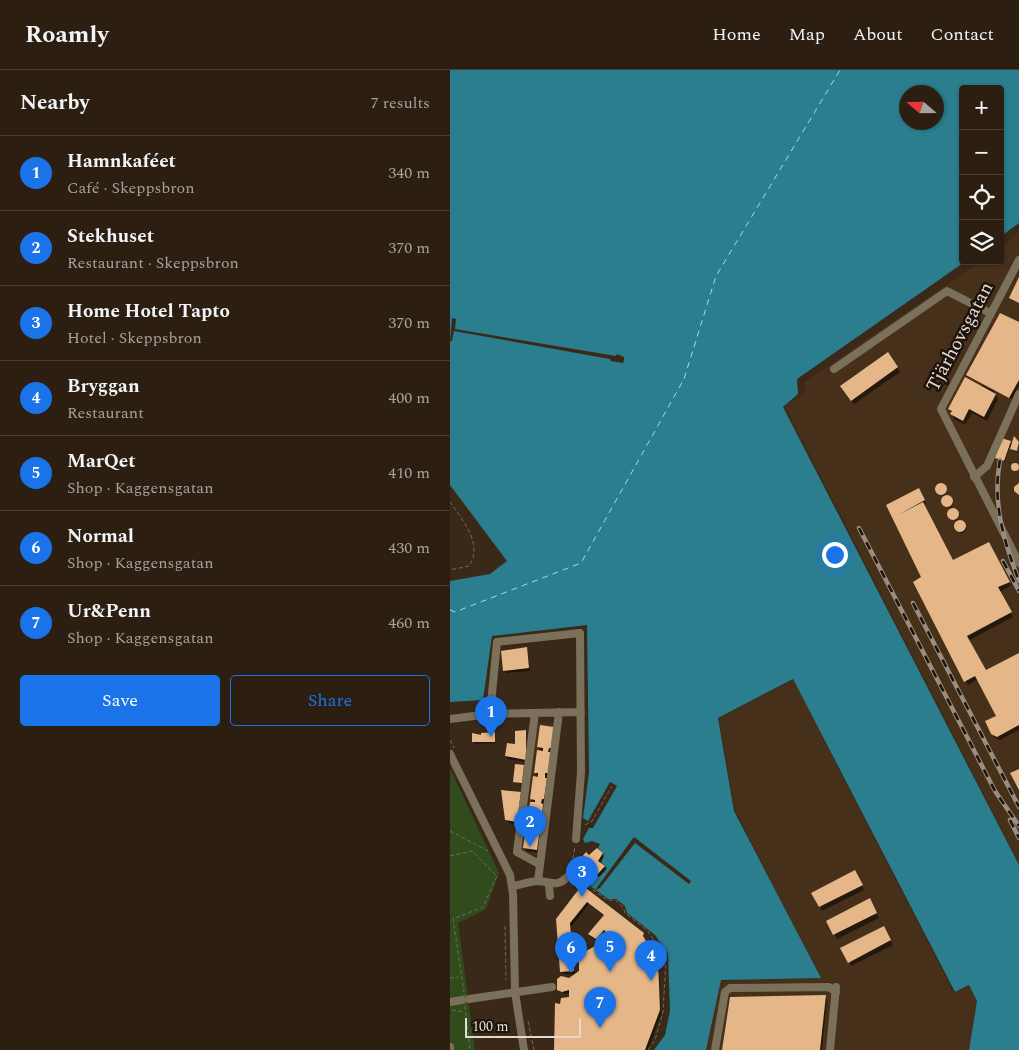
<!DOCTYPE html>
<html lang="en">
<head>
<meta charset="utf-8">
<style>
	:root { --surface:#2c1f12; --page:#382c20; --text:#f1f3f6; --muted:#a6a29f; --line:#483d32; --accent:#1a73e8 }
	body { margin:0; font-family:Spectral,serif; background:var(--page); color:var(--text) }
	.controls { position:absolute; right:15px; top:15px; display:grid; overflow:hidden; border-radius:5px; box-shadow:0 1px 4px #0004 }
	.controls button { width:45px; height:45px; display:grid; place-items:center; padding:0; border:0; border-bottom:1px solid var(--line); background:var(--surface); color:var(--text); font:25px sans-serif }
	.compass { position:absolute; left:449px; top:15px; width:45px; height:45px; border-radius:50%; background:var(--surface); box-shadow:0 1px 4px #0004; rotate:290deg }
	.scale { position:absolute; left:15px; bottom:12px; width:116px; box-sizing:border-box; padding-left:5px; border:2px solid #e4d9cf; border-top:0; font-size:14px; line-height:18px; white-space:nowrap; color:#e4d9cf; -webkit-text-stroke:4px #1b140c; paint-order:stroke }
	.you { position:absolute; left:384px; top:484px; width:18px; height:18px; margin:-12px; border:4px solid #fff; border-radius:50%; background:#1a73e8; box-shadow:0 0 0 8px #1a73e833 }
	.badge { display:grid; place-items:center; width:32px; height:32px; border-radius:50%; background:var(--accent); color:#fff; font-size:16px; font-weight:700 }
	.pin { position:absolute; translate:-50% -41px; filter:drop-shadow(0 1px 2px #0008) }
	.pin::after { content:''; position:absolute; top:26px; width:18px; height:15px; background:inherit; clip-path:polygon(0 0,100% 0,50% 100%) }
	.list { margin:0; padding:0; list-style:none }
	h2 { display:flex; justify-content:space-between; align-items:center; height:65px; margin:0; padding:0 20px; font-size:21px }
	h2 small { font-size:16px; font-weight:400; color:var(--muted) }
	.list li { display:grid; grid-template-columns:32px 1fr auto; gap:15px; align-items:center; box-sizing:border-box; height:75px; padding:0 20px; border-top:1px solid var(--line) }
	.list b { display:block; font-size:19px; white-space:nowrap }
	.list p { margin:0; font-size:16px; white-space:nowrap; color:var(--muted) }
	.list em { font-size:16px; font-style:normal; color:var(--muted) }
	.actions { display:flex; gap:10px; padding:15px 20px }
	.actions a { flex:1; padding:11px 0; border:1px solid var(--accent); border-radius:5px; text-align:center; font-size:18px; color:var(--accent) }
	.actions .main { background:var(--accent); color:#fff }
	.icon { flex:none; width:28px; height:28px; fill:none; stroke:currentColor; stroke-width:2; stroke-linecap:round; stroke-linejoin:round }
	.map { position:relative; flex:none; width:569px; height:980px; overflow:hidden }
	header { display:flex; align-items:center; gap:30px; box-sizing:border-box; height:70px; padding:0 25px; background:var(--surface); border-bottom:1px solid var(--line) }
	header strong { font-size:24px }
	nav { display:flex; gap:28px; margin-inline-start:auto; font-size:18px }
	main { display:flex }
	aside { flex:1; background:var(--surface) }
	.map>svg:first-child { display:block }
	.built { fill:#46301a }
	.green { fill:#304c1c }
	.water { fill:#2a7e8d; fill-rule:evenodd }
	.pier { fill:#3a2918 }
	.shadow { fill:#0007 }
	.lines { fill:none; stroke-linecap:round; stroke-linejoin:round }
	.ferry { stroke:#8be5f7; stroke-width:1; stroke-dasharray:6 5; stroke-linecap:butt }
	.building { fill:#e5b788 }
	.path { stroke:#776859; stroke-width:1; stroke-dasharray:4 2.5; stroke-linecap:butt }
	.minor { stroke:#7b7059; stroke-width:8 }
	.rail-casing { stroke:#9b8d80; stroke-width:4.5 }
	.rail { stroke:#1b140c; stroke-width:2.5; stroke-dasharray:8; stroke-linecap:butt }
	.path-bridge { stroke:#776859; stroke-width:1; stroke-dasharray:4 2.5; stroke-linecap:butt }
	.labels { text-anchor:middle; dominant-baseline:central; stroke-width:5; stroke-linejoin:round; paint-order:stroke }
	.street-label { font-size:19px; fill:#e4d9cf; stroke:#1b140c }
</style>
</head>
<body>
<header>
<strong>Roamly</strong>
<nav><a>Home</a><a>Map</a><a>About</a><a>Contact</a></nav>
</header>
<main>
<aside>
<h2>Nearby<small>7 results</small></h2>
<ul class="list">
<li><span class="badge">1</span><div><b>Hamnkaféet</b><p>Café · Skeppsbron</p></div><em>340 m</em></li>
<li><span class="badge">2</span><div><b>Stekhuset</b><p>Restaurant · Skeppsbron</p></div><em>370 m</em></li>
<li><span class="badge">3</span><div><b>Home Hotel Tapto</b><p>Hotel · Skeppsbron</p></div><em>370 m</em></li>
<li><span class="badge">4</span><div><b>Bryggan</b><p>Restaurant</p></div><em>400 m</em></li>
<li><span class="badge">5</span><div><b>MarQet</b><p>Shop · Kaggensgatan</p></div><em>410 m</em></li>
<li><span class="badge">6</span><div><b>Normal</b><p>Shop · Kaggensgatan</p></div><em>430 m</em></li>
<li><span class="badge">7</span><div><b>Ur&amp;Penn</b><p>Shop · Kaggensgatan</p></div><em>460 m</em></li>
</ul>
<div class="actions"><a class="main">Save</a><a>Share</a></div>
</aside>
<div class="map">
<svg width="569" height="980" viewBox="0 0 569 980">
	<rect width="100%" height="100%" fill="#3a2918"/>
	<!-- built -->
	<path class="built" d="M569,161V793L335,337L357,320L353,313L531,191H550V178Z
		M343,610L504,923L519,916L527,931L519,980H256L271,911L371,908L285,740L269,648Z
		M86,652L106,654L88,786L70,781Z"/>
	<!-- green -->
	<path class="green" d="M0,698L49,803L36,839L8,853L25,980H0Z"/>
	<!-- water -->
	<path class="water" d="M0,0H569V153L550,167V19H513V191H516L347,309L348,324L333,337L569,795V980H519L527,931L519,915L505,922L343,609L268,648L284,741L371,908L271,910L256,980H204L215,965L220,941L218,884L205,865L177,843L175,836L166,829H158L135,812L143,803L149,807L157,798L151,792L154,784L148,778L150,774L142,771L135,773L133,769L139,758H143L167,716L160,712L138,751L133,748L139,703L137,555L42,566L33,630L0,632V511L40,504L57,491L0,415ZM457,22H487V52H457Z"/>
	<!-- pier -->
	<path class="pier" d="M2,248L6,249L5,259L166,286L167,284L174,287V290L173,293L161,291L160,289L4,261L2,271H0Z
		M184,767L241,811L239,814L185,773L150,818L145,820Z"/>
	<!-- shadow -->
	<path class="shadow" d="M550,244L569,254V315L562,329L518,305Z
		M447,297L450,302L404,334L394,321Z
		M532,315L544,321L548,329L537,351L522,343L515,355L504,349L500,339Z
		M564,369L569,374L567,382L562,380L560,376L555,392L547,389L546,388L560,372L562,376Z
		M566,395L568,399L564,401L562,397Z
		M490,414L497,419L495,425L504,431L501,438L510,444L507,450L516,457V460L512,464L505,458L508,452L498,445L501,440L492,432L495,427L486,420Z
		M468,419L476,433L473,435L502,492L539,473L561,516L550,522L563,547L518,571L535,602L569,585V660L550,670L545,668L536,652L548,646L528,609L518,615L465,512L473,508L443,449Z
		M76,579L80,601L56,603L54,600Z
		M75,662L77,692L58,689L56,686Z
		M106,662L96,733H94L93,758L81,756L78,752L84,733L82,729L89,708L85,702L91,682L89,677Z
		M23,664L27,667L44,664L45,673L25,674Z
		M70,723L72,726L68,754L59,753L57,750Z
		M89,760L91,763L88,783L76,781L75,778Z
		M147,779L154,787L150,793L156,800L149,807L144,803L137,812L126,801Z
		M405,802L414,820L372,841L363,823Z
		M132,816L193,863L194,870L209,895L211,944L198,980H105L111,935L120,928V923L115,924L109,919L130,902L162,868L157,863L148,871L141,867L139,864L155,847L139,834L121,857L125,904H113L108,849Z
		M419,830L429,848L387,869L378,851Z
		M433,857L443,875L401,896L392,878Z
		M375,926L377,930L372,980H273Z"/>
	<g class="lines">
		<!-- ferry -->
		<path class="ferry" d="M0,540L5,542L131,493L234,309L266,206L390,0"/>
	</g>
	<!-- building -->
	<path class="building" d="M569,207V233L559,228Z
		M550,243L569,252V310L559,328L516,305Z
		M438,282L448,297L401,331L390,316Z
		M515,307L546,324L534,347L519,339L513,351L500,344L502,341L498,339Z
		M564,366L569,372L567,381L560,379Z
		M551,368L561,371L554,391L545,388Z
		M561 397a4 4 0 1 1 8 0a4 4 0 1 1-8 0Z
		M485 419a6 6 0 1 1 12 0a6 6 0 1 1-12 0Z
		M569,413V425L564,421V417Z
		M469,418L475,430L448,445L473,432L503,490L539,472L560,512L548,517L562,542L517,566L536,600L569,583V655L547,667L541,664L535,651L546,646L525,606L514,612L463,512L471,507L436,435Z
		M491 431a6 6 0 1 1 12 0a6 6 0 1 1-12 0Z
		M497 444a6 6 0 1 1 12 0a6 6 0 1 1-12 0Z
		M504 456a6 6 0 1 1 12 0a6 6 0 1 1-12 0Z
		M77,577L79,598L53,601L51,581Z
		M90,655L104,657L101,678H99L98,682H101L98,703H95V708H97L94,729H92L91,733L93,734L91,754L77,752L80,732H85V730L80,729L83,706L88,707V703H84L87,680L93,681V678L87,677Z
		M76,660V690L55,686L57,673L65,674V661Z
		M45,662V672H22V663L31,665V663Z
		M65,694L74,695L72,713L63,712Z
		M569,699V720L560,703Z
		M51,720L71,722L67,752L55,750Z
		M76,757L90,759L87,780L73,778Z
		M147,778L153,783L148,791L155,796L147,805L141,801L135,809L124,801L134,790L131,788L136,782L139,785Z
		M405,800L413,815L369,837L361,823Z
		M132,815L194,863L193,866L208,890L210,940L195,980H104L105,933L110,934L111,928L119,927V920L112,922L107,920V909L111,906L119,908L129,901V885L161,867L154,860L146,869L138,864L154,845L137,832L120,853L124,901L110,902L106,849Z
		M420,828L427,843L383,865L376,851Z
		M434,856L441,870L398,893L390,878Z
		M376,925L370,980H272L280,927Z"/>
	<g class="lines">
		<!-- path -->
		<path class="path" d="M0,432C12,449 34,475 19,496L0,500
			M0,670L4,678
			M135,755L142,751L162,716
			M0,761L40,782
			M0,786L22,781L47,806L33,837L3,849L14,922
			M122,795L125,776
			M127,808L157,830H165L173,837L175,843L198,861L216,890L213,942L205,970L198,980
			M55,856L56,910
			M0,908L9,907
			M15,936L20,980
			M2,940L15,942
			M78,951L84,980"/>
		<!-- minor -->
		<path class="minor" d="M569,190L491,339L569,493
			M384,299L497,221L540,243
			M524,407L537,396L569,324
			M85,643L67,782L89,794
			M40,644L47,572L130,563L131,702L126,769
			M0,649L40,644L131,642
			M0,684L60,805L63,824L65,922L74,980
			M88,811L109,642
			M99,815L100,826
			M63,816C71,815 80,811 88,811C105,812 107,819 121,803
			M19,929L102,917
			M0,932L12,930
			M0,977V980
			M265,980L275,922L280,918L379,917L386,922
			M380,980L386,917"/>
		<defs>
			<path id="rail" d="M550,390C542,434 554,471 569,511
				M409,458L545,721L569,756
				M553,491L569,521
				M463,533L569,737
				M560,750L569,768"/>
		</defs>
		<!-- rail casing -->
		<use href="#rail" class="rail-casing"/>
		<!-- rail -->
		<use href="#rail" class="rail"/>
		<!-- path-bridge -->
		<path class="path-bridge" d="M14,924L15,934"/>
	</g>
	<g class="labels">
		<!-- street labels -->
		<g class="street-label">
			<text transform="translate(510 267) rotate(-62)">Tjärhovsgatan</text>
		</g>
	</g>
</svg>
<div class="controls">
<button>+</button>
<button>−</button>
<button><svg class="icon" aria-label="locate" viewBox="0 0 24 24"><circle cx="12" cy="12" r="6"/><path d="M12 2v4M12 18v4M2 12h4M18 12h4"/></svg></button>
<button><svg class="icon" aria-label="layers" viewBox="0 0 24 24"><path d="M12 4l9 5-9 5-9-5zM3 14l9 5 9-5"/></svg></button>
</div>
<svg class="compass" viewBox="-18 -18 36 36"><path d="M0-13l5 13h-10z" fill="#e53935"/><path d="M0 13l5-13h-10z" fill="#a6a29f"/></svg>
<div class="scale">100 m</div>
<div class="you"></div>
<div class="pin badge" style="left:41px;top:667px">1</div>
<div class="pin badge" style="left:80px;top:777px">2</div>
<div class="pin badge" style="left:132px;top:827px">3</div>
<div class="pin badge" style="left:201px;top:911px">4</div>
<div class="pin badge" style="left:160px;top:902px">5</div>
<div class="pin badge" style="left:121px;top:903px">6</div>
<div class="pin badge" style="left:150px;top:958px">7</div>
</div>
</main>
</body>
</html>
